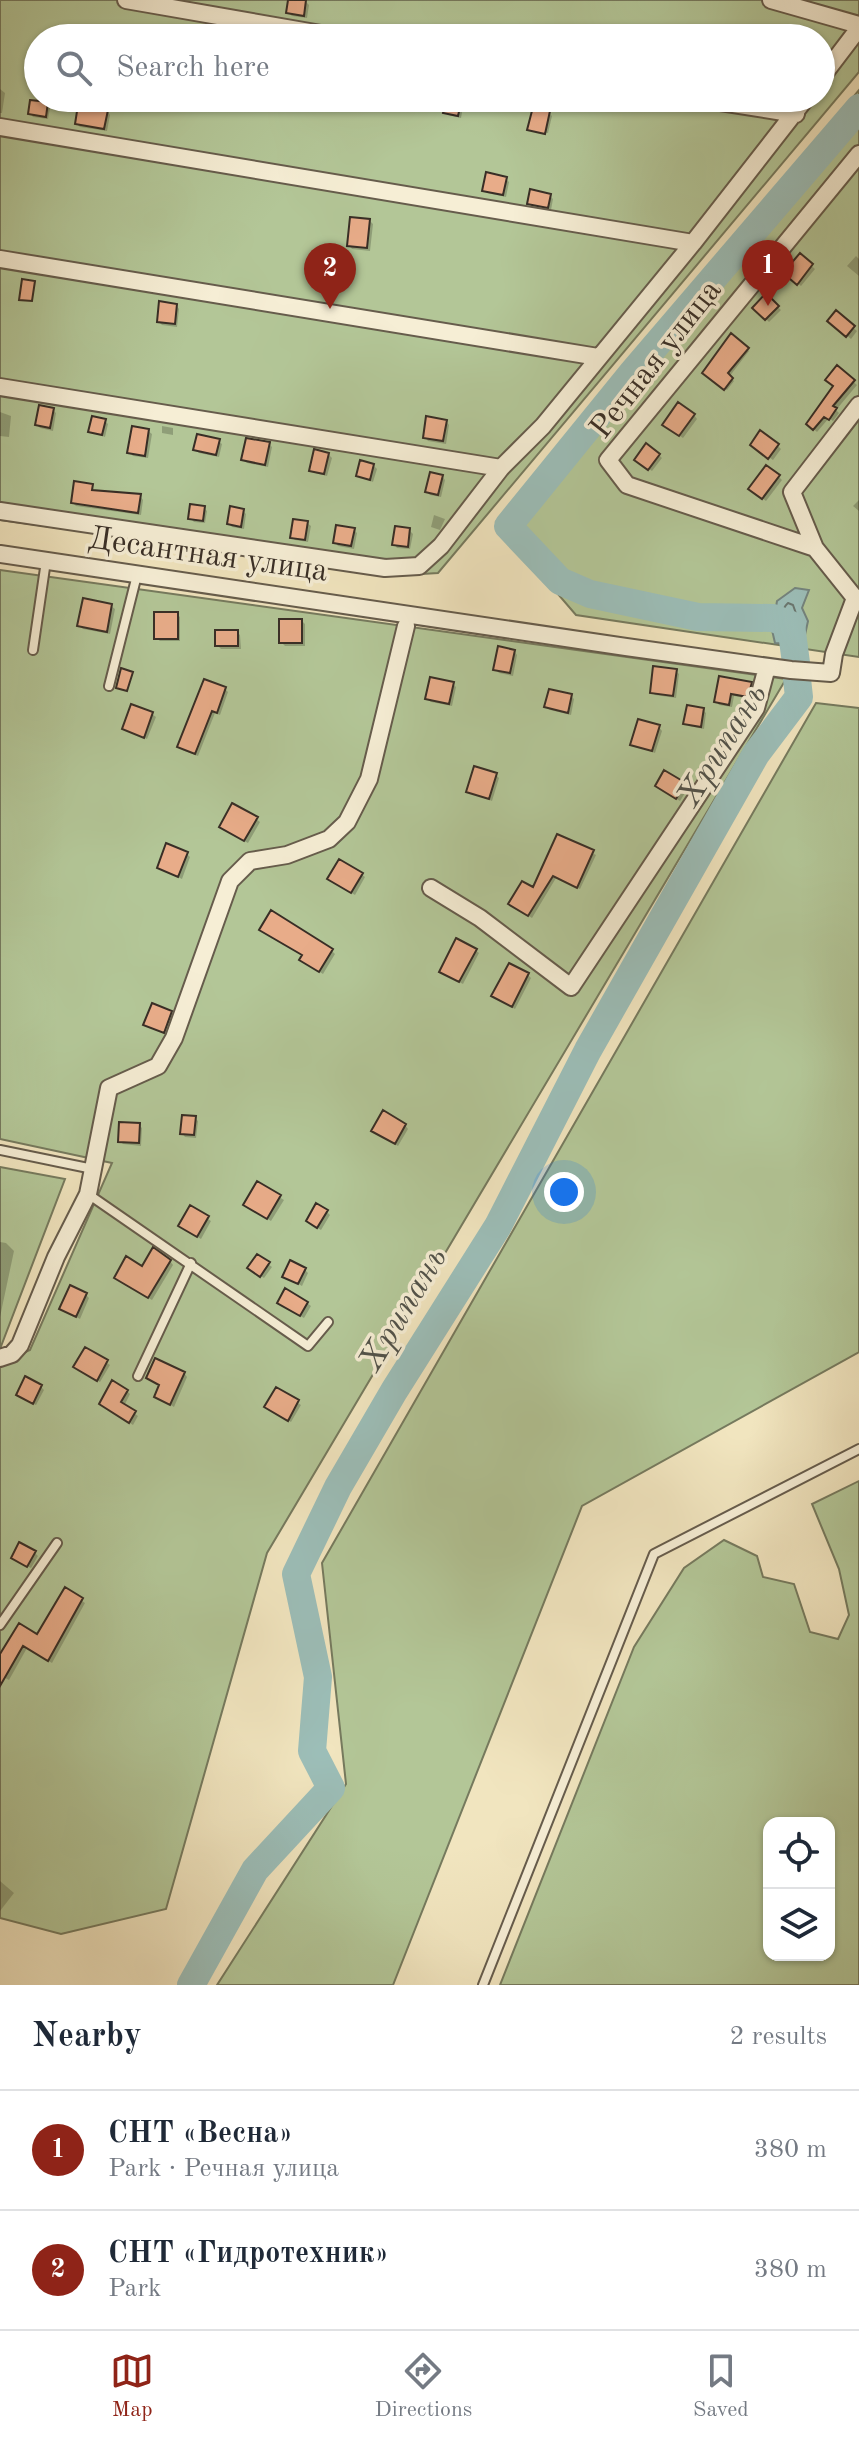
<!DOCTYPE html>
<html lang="en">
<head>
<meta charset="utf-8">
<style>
	:root { --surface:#fff; --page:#f2f2f3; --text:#1f2937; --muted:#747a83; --line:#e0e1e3; --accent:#8f2418 }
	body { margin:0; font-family:"Old Standard TT",serif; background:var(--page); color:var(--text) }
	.controls { position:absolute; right:24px; bottom:24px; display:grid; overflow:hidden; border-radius:16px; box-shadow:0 2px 6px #0004 }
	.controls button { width:72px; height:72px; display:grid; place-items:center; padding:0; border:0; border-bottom:2px solid var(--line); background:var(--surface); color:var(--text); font:40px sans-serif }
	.you { position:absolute; left:564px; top:1192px; width:28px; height:28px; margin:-20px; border:6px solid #fff; border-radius:50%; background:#1a73e8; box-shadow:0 0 0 12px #1a73e833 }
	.badge { display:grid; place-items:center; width:52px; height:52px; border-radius:50%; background:var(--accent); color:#fff; font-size:26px; font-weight:700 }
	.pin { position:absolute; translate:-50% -66px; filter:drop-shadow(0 2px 4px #0008) }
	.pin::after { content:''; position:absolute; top:42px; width:28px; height:24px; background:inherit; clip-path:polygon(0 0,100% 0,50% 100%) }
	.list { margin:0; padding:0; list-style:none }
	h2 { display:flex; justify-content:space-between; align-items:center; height:104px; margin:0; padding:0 32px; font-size:34px }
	h2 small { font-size:26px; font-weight:400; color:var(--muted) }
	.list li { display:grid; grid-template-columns:52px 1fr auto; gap:24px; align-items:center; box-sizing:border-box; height:120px; padding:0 32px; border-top:2px solid var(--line) }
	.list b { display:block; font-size:30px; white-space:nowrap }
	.list p { margin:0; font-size:26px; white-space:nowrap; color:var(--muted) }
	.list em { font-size:26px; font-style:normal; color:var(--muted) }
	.icon { flex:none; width:44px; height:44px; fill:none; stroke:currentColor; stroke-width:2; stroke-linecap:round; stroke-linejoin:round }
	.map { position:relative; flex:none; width:859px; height:1985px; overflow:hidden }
	.search { position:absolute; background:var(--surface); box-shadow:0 2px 6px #0004; left:24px; right:24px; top:24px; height:88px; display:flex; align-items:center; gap:20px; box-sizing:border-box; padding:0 28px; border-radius:44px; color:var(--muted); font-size:30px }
	.sheet { height:344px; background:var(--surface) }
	nav { display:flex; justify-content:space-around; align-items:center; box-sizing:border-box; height:112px; border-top:2px solid var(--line); background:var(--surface); font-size:22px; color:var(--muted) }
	nav a { display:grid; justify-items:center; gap:4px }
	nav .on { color:var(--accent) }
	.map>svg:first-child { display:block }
	.green { fill:#b3c697; stroke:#767a5e; stroke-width:2; fill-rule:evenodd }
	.water { fill:#9cbeb8; stroke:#74847e; stroke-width:2 }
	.shadow { fill:#0003 }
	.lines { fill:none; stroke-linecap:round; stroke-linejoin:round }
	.shore { stroke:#6a766f; stroke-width:2 }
	.river { stroke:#9cbeb8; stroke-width:28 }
	.building { fill:#e8ac89; stroke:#382e26; stroke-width:2 }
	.service-casing { stroke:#665c4c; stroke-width:12 }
	.minor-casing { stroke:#665c4c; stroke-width:20 }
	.service { stroke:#f6eed5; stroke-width:8 }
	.minor { stroke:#f6eed5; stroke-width:16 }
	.labels { text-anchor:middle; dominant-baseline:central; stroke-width:7; stroke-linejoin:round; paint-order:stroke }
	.street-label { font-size:32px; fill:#382e26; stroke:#f6eed5 }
	.water-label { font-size:34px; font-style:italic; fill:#51524a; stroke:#f6eed5 }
</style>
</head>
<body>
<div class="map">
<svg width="859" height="1985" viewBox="0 0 859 1985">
	<rect width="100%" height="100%" fill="#f1e5bf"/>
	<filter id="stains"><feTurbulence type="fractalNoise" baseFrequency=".0025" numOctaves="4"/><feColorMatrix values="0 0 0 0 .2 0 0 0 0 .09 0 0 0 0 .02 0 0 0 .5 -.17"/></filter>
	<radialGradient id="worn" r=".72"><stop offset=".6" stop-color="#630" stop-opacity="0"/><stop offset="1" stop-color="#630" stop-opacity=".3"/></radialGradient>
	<!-- green -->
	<path class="green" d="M0,0H859V72L438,573L405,575L0,520ZM38,38H821V98H38Z
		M859,90V657L576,615L496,522Z
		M0,570L786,679L267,1553L166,1909L61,1934L0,1918V1363L30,1350L112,1163L0,1139Z
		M816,703L859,708V1352L582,1506L393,1985H217L346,1784L322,1563Z
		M0,1167L65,1179L0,1349Z
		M859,1481V1985H500L634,1647L684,1568L724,1540L757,1556L763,1577L794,1584L810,1632L838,1639L849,1615L839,1569L812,1504ZM769,1823H829V1955H769Z"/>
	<!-- water -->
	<path class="water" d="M795,588L809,590L802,608L808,621L805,635L794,644L775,643L772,630L777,601Z"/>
	<!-- shadow -->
	<path class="shadow" d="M290,0L305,1L309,5L307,18L292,16L288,13Z
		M469,35L489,37V38H469Z
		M0,89L5,93L2,113H0Z
		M448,98H461L464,102L461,118L448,115L445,112Z
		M47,104L50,108L48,119L33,117L30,113Z
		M107,111L110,115L107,131L80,127L77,124Z
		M549,113L552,116L548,133L529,130Z
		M506,179L509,182L506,197L487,193L484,190Z
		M550,196L553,199L551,210L532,207L529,203Z
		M370,221L373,224L370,251L352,249L349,245Z
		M800,256L815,269L801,286L786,273Z
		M856,256L859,259V276L847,266Z
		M766,296L781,310L769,322L755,308Z
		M176,305L179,309L177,327L162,325L159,322Z
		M836,313L857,331L851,339L830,321Z
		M731,336L749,351L729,377L734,381L727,390L704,373Z
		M837,368L857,385L836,410L839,413L833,421L829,418L817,432L808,424L835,386Z
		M53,410L56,413L53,431L40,428L37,425Z
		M0,412L11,416L9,437L0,436Z
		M694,415L697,419L683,438L668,428Z
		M105,421L108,424L105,437L91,431Z
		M446,421L449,425L446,444L428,441L425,437Z
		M162,426L173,428V435L162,433Z
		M148,431L152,434L148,458L133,456L129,452Z
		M218,441L222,444L219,457L199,453L196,450Z
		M269,444L272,447L268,467L247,463L243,459Z
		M778,446L781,449L773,460L756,448Z
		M328,454L332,458L327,476L315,473L311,470Z
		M659,455L662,458L652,471L640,463Z
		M373,465L377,469L373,482L358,476Z
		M442,476L445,480L441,497L430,495L427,492Z
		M779,477L782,480L766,501L754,492Z
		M92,486L95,492L140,496L143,500L141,515L76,506L73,503Z
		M859,500V511L853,506Z
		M204,508L207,511L205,523L194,522L190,518Z
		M243,511L246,514L244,529L232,527L229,524Z
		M434,515L445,519L440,530L431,527Z
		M307,523L311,526L308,542L295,540L292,537Z
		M354,530L357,533L354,549L338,546L335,542Z
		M409,530L413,534L410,549L397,548L394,544Z
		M111,606L115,609L110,634L83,629L80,626Z
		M177,614L180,617V641H160L156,638Z
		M302,621L305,624V646H285L281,642Z
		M237,632L240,635L241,649H221L217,645Z
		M514,651L517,655L513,676L499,673L495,669Z
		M676,671L679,674L676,698L655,695L652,692Z
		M453,684L456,687L452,706L431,702L427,699Z
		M751,684L754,687L751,699L734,696L732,707L719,705L716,701Z
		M225,689L228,692L220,715L215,713L198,756L182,750L179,746Z
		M571,696L574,699L571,715L550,710L546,707Z
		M703,710L706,713L704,729L689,726L686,723Z
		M152,714L156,717L147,739L124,728Z
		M659,727L662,731L655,753L632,744Z
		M496,775L499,778L492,801L469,791Z
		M685,785L688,788L680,801L660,789Z
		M256,819L260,822L248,843L224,830Z
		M558,836L596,855L580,889L556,878L532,918L514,907L534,890Z
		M187,854L190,857L182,879L159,868Z
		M361,874L365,877L355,895L333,882Z
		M475,950L479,953L463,984L445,975Z
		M332,951L335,954L323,974L305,963Z
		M528,975L531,978L515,1009L497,999Z
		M171,1013L174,1016L167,1035L145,1025Z
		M195,1118L198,1121L196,1138L185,1137L182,1133Z
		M139,1125L142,1128L141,1146L123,1144L120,1141Z
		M405,1125L408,1129L398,1146L377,1134Z
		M257,1184L284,1200L271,1221L249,1208Z
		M191,1208L211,1221L201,1239L184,1229Z
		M327,1212L330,1215L321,1230L311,1224Z
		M0,1242L6,1243L14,1251L0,1317Z
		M170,1261L173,1265L152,1300L119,1281L143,1268Z
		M268,1264L272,1267L264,1278L253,1271Z
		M305,1270L308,1273L302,1286L284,1276Z
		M86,1295L89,1298L80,1319L62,1309Z
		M307,1303L311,1306L304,1318L283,1306Z
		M86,1349L110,1365L100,1382L79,1370Z
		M184,1373L187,1377L174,1407L156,1396L161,1386L148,1378Z
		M41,1387L44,1390L36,1405L21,1398Z
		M277,1390L301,1405L291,1422L270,1410Z
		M127,1391L130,1394L124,1406L138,1416L133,1425L105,1406Z
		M35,1553L38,1556L31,1568L16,1561Z
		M66,1590L85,1603L52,1663L27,1648L9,1680L0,1675V1654L37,1636Z
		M0,1881L14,1893L0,1911Z"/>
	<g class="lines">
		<!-- shore -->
		<path class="shore" d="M788,603L793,605L799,622L798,631L791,635H782C778,626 781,609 788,603Z"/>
		<!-- river -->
		<path class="river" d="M796,663L791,625L773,618L698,617L590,594L560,581L508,526L633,372L859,108
			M191,1985L255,1870L331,1788L312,1751L318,1677L296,1574L338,1487L394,1391L498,1226L588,1050L756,754L799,697L797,679"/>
	</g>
	<!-- building -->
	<path class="building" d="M288,0H306L304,16L286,13Z
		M446,98H462L458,116L443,113Z
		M30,100L48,102L46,117L28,114Z
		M78,105L108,110L104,129L75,124Z
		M533,107L550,111L545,134L527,130Z
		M486,172L507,177L503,195L482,191Z
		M530,189L551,194L548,208L527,204Z
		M350,217L370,219L367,248L347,246Z
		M800,253L813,264L797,285L783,273Z
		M22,279L35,281L32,301L19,300Z
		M766,293L779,306L765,320L752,308Z
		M159,301L177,304L175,324L157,322Z
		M836,310L855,326L846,337L827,321Z
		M731,333L749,348L728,373L733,378L724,390L702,373Z
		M837,365L855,380L833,406L837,408L829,420L824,417L813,430L806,424L833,386L825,380Z
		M678,402L695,414L679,436L662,425Z
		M39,405L54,408L50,428L35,425Z
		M92,416L106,419L102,435L88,432Z
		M426,416L447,420L443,441L423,438Z
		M132,426L149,429L145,456L127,453Z
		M760,430L779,444L768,459L750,445Z
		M197,434L220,439L216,455L193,450Z
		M246,438L270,442L265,465L241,460Z
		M646,443L660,454L648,470L634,460Z
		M314,449L329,453L324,474L309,471Z
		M360,460L374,464L370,480L356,476Z
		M766,465L780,475L762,499L748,489Z
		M430,472L443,475L438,495L425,492Z
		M74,481L93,484L92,490L141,494L138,513L71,503Z
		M190,504L205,506L203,521L188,519Z
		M230,506L244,509L241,527L227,524Z
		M293,519L308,521L305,540L290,538Z
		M336,525L355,528L351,546L333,543Z
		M395,526L410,528L408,547L392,545Z
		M83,598L112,604L107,632L77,626Z
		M154,612H178V639H154Z
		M279,619H302V643H279Z
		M215,630H238V646H215Z
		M498,646L515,650L510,673L493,670Z
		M653,666L677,669L673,696L650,693Z
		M121,668L133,672L127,691L116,688Z
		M719,676L752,682L748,697L731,694L729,705L714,702Z
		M430,677L454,682L449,704L425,699Z
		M204,679L226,687L217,713L212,711L195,754L177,747Z
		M549,689L572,694L568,713L544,707Z
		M131,704L153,712L144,738L122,729Z
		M687,705L704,708L701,727L683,724Z
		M638,719L660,725L652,751L630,745Z
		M474,766L497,773L489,799L466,792Z
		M664,770L686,783L676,799L655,786Z
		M232,803L258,817L244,841L219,827Z
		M557,834L594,850L577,888L553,876L528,916L508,904L522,881L533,887Z
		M166,843L188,852L178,877L157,868Z
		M339,859L363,873L351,893L327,879Z
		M271,910L333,949L319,972L299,960L302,955L259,930Z
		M456,938L477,949L459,982L439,972Z
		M509,963L529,973L512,1007L491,996Z
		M152,1003L172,1011L164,1033L143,1025Z
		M383,1110L406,1124L395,1144L371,1131Z
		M182,1115L196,1116L194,1135L180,1134Z
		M119,1122L140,1123L139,1143L118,1142Z
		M257,1181L281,1195L267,1219L243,1205Z
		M316,1203L328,1210L317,1228L306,1221Z
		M190,1205L209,1216L197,1237L178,1226Z
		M153,1247L171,1260L148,1298L114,1278L126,1256L142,1266Z
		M257,1254L270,1262L260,1277L247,1268Z
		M290,1260L306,1268L298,1284L282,1277Z
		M70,1285L87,1293L76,1317L59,1309Z
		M285,1288L308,1302L300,1316L277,1303Z
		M85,1347L108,1360L97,1381L73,1367Z
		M155,1358L185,1372L170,1405L154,1397L159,1385L146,1378Z
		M25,1376L42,1385L33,1404L16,1395Z
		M112,1380L128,1390L121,1402L136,1411L129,1423L99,1404Z
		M276,1387L299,1400L288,1421L264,1407Z
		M19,1542L36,1551L27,1567L11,1558Z
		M65,1587L83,1598L48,1661L23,1646L0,1686V1654L19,1623L37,1634Z"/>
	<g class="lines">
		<defs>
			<path id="service" d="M33,650L46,561
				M109,686L137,575
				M0,1150L93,1169
				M88,1194L308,1346L328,1322
				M138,1376L191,1263
				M0,1625L57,1543
				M483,1985L654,1554L859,1449"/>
			<path id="minor" d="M126,0L344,38
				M771,0L859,25
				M821,78L859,28
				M695,98L796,114
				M0,127L693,243
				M0,259L598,357
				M0,387L501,468
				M0,511L385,568L419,566L441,546L501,468L543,426L693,243L806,98
				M815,548L627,485L608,460L859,154
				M0,554L626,647L791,670L831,673L834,654L855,598H859
				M855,598L815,548L792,492L859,405
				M431,888L480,918L571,987L756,708L767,667
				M0,1358L12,1354L20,1345L56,1257L88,1194L109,1088L158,1066L174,1038L230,881L250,861L287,855L329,839L347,822L369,779L406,626"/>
		</defs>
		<!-- service casing -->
		<use href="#service" class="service-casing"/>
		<!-- minor casing -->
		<use href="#minor" class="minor-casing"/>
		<!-- service -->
		<use href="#service" class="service"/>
		<!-- minor -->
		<use href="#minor" class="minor"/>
	</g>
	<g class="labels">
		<!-- street labels -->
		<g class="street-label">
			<text transform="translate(657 360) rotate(-52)">Речная улица</text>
			<text transform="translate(208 556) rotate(8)">Десантная улица</text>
		</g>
		<!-- water labels -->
		<g class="water-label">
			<text transform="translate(723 746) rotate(-58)">Хрипань</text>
			<text transform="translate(404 1310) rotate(-59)">Хрипань</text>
		</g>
	</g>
	<rect width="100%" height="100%" filter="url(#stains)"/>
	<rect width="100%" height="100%" fill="url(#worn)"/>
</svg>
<div class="controls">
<button><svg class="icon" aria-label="locate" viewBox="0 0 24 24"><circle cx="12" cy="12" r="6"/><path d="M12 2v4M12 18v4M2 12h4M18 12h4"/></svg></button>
<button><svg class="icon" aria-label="layers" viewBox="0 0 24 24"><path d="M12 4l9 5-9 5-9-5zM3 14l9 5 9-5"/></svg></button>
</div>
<div class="you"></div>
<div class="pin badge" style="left:768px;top:306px">1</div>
<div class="pin badge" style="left:330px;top:309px">2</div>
<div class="search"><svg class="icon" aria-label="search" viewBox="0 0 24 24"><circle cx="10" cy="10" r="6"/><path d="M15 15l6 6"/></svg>Search here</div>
</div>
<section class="sheet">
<h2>Nearby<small>2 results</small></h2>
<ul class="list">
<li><span class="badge">1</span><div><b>СНТ «Весна»</b><p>Park · Речная улица</p></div><em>380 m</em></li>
<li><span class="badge">2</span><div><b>СНТ «Гидротехник»</b><p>Park</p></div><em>380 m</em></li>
</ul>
</section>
<nav>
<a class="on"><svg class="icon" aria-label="map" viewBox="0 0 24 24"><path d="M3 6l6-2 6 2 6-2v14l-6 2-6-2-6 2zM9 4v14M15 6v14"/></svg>Map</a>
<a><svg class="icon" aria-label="directions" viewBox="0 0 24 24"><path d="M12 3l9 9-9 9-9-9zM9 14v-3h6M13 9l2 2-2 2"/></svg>Directions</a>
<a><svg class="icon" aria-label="saved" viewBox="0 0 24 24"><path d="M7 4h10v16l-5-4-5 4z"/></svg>Saved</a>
</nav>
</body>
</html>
